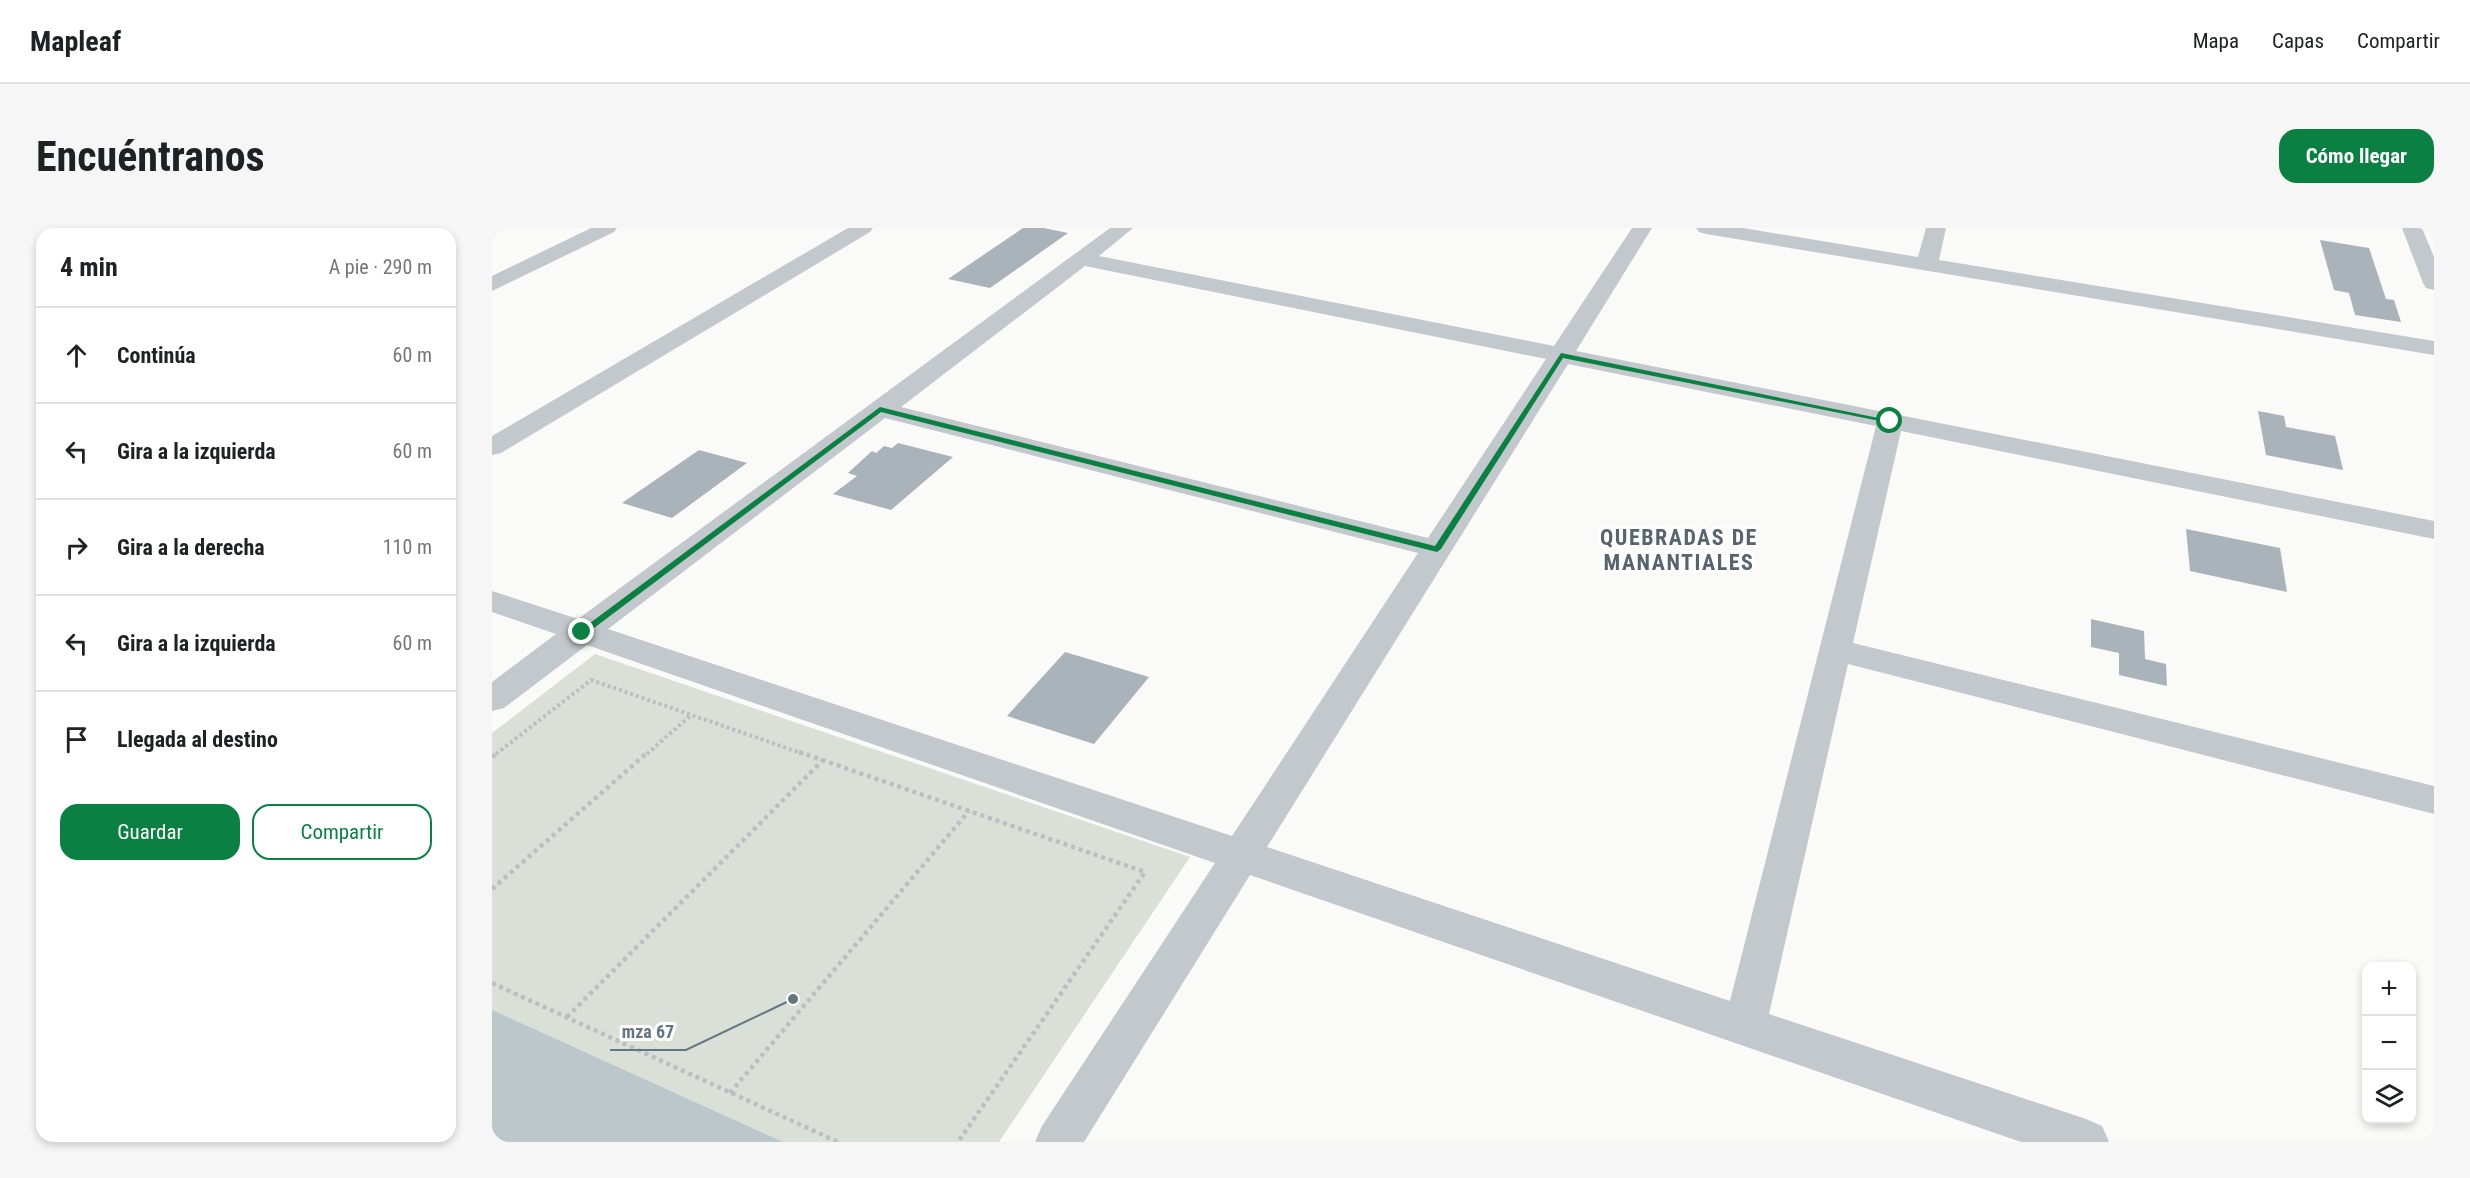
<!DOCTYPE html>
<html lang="es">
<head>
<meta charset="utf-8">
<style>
	:root { --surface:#fff; --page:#f6f6f6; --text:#202124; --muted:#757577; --line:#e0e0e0; --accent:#0b8043 }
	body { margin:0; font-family:"Roboto Condensed",sans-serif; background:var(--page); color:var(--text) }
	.controls { position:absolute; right:18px; bottom:18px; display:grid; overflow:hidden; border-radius:12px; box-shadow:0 3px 9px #0003 }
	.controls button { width:54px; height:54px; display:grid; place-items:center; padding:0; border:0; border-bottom:2px solid var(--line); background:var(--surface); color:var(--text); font:30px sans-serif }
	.stop { position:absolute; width:18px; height:18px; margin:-14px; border:4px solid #0b8043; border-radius:50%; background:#fff }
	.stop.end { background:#0b8043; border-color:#fff; box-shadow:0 2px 6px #0008 }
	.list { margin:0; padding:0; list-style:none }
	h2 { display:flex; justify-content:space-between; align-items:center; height:78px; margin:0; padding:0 24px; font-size:26px }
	h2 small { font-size:20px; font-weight:400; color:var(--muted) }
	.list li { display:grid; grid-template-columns:39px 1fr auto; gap:18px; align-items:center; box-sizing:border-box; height:96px; padding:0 24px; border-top:2px solid var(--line) }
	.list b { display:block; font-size:22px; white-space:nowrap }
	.list em { font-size:20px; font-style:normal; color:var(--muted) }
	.actions { display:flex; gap:12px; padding:18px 24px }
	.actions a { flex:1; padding:14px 0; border:2px solid var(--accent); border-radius:18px; text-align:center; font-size:21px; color:var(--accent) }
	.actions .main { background:var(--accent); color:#fff }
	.icon { flex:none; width:33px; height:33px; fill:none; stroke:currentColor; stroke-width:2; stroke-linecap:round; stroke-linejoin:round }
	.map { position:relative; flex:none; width:1942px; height:914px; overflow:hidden; border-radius:18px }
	header { display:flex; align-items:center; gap:36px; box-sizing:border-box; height:84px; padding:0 30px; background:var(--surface); border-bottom:2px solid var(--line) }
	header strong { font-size:28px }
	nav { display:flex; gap:33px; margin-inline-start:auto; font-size:21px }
	.intro { display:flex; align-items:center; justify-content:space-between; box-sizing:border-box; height:144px; padding:0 36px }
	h1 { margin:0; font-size:42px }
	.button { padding:15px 27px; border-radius:18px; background:var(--accent); color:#fff; font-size:21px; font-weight:700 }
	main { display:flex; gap:36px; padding:0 36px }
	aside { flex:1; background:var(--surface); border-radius:18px; box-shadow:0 3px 9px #0003 }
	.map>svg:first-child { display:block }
	.green { fill:#dadfd7 }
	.water { fill:#bbc7cb }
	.building { fill:#aab3b9 }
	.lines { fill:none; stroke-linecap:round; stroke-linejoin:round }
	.path-far1 { stroke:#bbbfc2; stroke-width:4; stroke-dasharray:3 3; stroke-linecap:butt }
	.path { stroke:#bbbfc2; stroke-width:4.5; stroke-dasharray:4 4; stroke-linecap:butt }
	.minor { fill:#c3c8cc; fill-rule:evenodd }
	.route { fill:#0b8043 }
	.labels { text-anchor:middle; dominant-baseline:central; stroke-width:6; stroke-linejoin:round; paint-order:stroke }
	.district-label { font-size:22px; font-weight:bold; letter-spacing:1.5px; fill:#57646e; stroke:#fff }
	.leader { fill:none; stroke:#657683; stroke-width:2 }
	.callout-dot { fill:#657683; stroke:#fff; stroke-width:2 }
	.callout-label { font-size:18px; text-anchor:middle; font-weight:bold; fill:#657683; stroke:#fff; stroke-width:6; stroke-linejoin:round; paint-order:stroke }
</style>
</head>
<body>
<header>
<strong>Mapleaf</strong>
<nav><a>Mapa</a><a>Capas</a><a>Compartir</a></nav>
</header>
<div class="intro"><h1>Encuéntranos</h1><a class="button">Cómo llegar</a></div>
<main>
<aside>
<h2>4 min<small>A pie · 290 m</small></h2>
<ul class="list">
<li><svg class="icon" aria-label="ahead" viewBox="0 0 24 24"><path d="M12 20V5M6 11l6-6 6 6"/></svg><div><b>Continúa</b></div><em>60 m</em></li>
<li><svg class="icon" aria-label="left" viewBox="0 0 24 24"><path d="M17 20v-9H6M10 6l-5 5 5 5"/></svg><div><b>Gira a la izquierda</b></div><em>60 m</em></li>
<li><svg class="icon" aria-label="right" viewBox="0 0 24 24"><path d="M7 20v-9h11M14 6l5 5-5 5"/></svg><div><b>Gira a la derecha</b></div><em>110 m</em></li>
<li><svg class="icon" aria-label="left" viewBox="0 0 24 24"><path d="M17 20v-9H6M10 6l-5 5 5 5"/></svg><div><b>Gira a la izquierda</b></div><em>60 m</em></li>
<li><svg class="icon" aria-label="arrive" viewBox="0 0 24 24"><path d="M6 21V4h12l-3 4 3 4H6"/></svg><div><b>Llegada al destino</b></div></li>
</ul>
<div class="actions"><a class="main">Guardar</a><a>Compartir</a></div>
</aside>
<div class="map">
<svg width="1942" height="914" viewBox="0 0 1942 914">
	<rect width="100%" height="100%" fill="#fafaf8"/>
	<!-- green -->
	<path class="green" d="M103,426L698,629L507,914H0V505Z"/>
	<!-- water -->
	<path class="water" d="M0,782L291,914H0Z"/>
	<!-- building -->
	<path class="building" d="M531,0H552L576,5L498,60L456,51Z
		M1828,12L1877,20L1894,71L1902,72L1909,94L1863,87L1857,65L1842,62Z
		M1766,183L1792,188L1794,199L1843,208L1851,242L1774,227Z
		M406,215L461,229L399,282L341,266L365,248L356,245L380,223L384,225L392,218L400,220Z
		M207,222L255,235L180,290L130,275Z
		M1694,301L1788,320L1795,364L1698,343Z
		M1599,391L1652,403L1653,431L1674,436L1675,458L1627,447V425L1599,419Z
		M573,424L657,449L602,516L515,488Z"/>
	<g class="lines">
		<!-- path-far1 -->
		<path class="path-far1" d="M4,526L99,452L312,526
			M155,526L199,487"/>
		<!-- path -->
		<path class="path" d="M307,524L653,644L466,914
			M0,529L6,524
			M0,661L156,524
			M0,755L346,914
			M75,789L331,532
			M238,865L477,583"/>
		<!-- minor -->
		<path class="minor" d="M99,0H125L122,4L0,63V48Z
			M356,0H381L378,4L9,225L0,227V208Z
			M618,0H641L607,28L1062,118L1140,0H1160L1084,123L1942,293V311L1409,203L1361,415L1942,558V586L1356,436L1277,786L1594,891L1610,898L1617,914H1529L758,647L592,914H543L550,898L723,635L95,417L12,480L0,483V454L64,406L0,384V363L86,391ZM593,38L1054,131L936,310L409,179ZM1076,136L1384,198L1238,773L775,619ZM393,190L926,325L740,608L116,401Z
			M1204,0H1251L1426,29L1434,0H1454L1447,32L1942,113V127L1214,6L1207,4Z
			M1910,0H1930L1942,29V62L1934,60L1931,55Z"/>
	</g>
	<!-- route -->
	<path class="route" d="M1069,125L1401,193L1398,195L1071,130L949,321L945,324L389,184L94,406L90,407L86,404L388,179L943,318Z"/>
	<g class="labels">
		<!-- district labels -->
		<g class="district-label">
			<text x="1187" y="309">QUEBRADAS DE<tspan x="1187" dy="25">MANANTIALES</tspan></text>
		</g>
	</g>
	<!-- callouts -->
	<path class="leader" d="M301 771L194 822H118"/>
	<circle class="callout-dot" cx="301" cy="771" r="6"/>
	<g class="callout-label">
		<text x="156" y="810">mza 67</text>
	</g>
</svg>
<div class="controls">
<button>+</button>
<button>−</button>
<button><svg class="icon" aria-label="layers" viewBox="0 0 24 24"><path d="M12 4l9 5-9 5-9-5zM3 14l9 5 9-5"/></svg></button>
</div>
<div class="stop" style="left:1398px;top:193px"></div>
<div class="stop end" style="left:90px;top:404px"></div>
</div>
</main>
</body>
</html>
